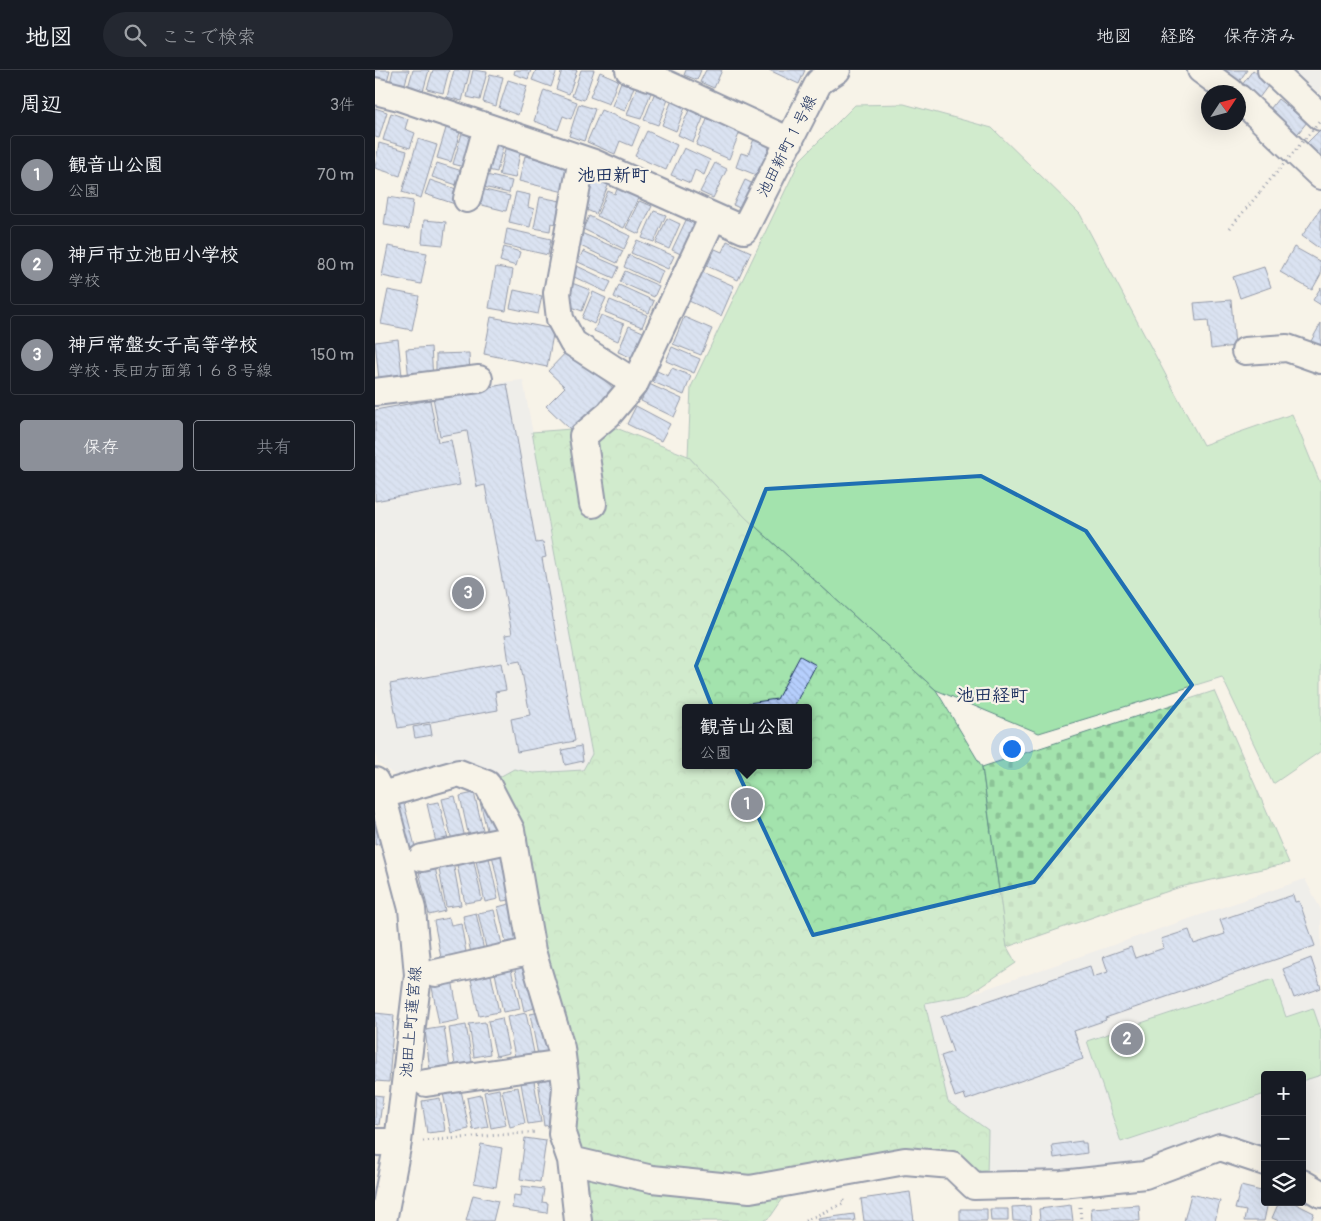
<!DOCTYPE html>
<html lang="ja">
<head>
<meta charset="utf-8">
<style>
	:root { --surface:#171b24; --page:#242831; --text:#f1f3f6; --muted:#9ea1a6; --line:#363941; --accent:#8c9099 }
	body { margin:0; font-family:Pangolin,"Klee One",sans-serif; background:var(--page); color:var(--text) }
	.controls { position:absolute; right:15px; bottom:15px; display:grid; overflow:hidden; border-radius:5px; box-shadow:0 5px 20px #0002 }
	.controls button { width:45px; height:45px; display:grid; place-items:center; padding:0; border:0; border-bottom:1px solid var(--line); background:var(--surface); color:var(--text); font:25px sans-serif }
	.compass { position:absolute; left:826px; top:15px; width:45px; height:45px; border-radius:50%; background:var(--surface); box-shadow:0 5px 20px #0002; rotate:54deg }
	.you { position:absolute; left:636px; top:678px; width:18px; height:18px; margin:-12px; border:4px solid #fff; border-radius:50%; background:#1a73e8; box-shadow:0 0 0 8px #1a73e833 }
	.badge { display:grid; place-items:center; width:32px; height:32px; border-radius:50%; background:var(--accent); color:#fff; font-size:16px; font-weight:700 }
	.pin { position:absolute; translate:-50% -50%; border:2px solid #fff; box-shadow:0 1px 5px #0006 }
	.popup { position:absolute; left:307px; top:634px; width:130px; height:65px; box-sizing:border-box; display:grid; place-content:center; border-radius:5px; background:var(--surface); filter:drop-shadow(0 1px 4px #0005); font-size:16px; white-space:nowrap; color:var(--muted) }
	.popup b { font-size:19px; color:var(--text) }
	.popup::after { content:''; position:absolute; left:50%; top:100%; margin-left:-10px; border:10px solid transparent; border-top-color:var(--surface) }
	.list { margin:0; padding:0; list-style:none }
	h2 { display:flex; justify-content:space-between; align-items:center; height:65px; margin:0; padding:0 20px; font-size:21px }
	h2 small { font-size:16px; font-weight:400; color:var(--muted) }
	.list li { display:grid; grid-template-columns:32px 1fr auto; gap:15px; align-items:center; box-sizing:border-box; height:80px; margin:0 10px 10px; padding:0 10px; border:1px solid var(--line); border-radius:5px }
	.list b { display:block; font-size:19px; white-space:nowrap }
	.list p { margin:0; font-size:16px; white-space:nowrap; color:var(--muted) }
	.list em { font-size:16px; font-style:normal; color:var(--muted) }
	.actions { display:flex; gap:10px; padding:15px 20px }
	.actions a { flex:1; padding:11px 0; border:1px solid var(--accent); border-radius:5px; text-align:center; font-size:18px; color:var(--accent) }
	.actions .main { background:var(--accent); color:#fff }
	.icon { flex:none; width:28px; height:28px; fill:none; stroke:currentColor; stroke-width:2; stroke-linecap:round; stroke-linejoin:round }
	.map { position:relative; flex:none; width:946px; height:1151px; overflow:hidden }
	header { display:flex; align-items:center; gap:30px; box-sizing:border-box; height:70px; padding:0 25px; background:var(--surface); border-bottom:1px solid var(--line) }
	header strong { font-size:24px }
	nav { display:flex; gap:28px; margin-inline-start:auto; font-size:18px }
	.search { width:350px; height:45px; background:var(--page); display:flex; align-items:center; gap:12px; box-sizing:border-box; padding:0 18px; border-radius:28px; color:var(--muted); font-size:19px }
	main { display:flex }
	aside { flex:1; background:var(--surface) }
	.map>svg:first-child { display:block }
	.built { fill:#e4e8ee }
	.forest { fill:url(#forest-crowns); stroke:#5f8986; fill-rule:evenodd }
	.cemetery { fill:url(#cemetery-stones); stroke:#5f8986 }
	.pitch { fill:#a3e3ad; stroke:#5f8986 }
	.building { fill:url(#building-back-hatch); stroke:#1b2f5e }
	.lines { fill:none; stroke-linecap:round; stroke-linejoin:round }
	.minor-casing { stroke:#1b2f5e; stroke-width:30 }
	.path { stroke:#1b2f5e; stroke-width:3; stroke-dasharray:1 4; stroke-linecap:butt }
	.minor { stroke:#f7f3e8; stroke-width:26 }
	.path-bridge { stroke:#1b2f5e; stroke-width:3; stroke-dasharray:1 4; stroke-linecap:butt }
	.marked { fill:none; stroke:#1f6fb2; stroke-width:4; stroke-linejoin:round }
	.labels { text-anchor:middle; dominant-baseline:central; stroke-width:4.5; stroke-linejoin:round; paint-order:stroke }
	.street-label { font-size:16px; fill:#1b2f5e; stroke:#f7f3e8 }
	.neighbourhood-label { font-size:18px; font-weight:bold; fill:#1b2f5e; stroke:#f7f3e8 }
</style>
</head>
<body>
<header>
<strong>地図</strong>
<div class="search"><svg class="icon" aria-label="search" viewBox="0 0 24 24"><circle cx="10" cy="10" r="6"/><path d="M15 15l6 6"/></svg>ここで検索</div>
<nav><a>地図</a><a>経路</a><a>保存済み</a></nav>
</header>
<main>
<aside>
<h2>周辺<small>3件</small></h2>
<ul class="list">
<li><span class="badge">1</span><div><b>観音山公園</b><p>公園</p></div><em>70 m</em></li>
<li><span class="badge">2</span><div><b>神戸市立池田小学校</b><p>学校</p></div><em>80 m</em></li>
<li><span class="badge">3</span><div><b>神戸常盤女子高等学校</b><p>学校 · 長田方面第１６８号線</p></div><em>150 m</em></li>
</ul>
<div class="actions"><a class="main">保存</a><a>共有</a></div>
</aside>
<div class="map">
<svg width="946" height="1151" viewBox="0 0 946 1151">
	<defs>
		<pattern id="forest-crowns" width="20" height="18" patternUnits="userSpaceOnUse" patternTransform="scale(1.25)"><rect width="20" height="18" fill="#a3e3ad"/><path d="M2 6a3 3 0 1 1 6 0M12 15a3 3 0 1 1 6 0" fill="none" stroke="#8cc397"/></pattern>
		<pattern id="cemetery-stones" width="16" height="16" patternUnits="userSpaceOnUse" patternTransform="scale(1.25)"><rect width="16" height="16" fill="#a3e3ad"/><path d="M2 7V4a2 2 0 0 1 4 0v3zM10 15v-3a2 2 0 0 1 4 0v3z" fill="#8cc397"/></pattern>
		<pattern id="building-back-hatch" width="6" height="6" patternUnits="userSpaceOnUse" patternTransform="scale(1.25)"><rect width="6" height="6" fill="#b6cffd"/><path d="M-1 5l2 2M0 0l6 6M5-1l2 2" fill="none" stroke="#9cb2db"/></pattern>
	</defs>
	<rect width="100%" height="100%" fill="#f7f3e8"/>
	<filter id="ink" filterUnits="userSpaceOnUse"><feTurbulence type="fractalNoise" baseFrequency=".02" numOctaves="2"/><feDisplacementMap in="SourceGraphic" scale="10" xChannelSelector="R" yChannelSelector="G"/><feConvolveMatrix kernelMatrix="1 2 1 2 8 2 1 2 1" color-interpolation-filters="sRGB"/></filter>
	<g filter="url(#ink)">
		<!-- built -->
		<path class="built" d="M918,0H946V26V25Z
			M148,310L217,684L208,700L158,703L139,699L119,710L109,698L86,692L28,711L3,693L0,683V328Z
			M930,809L946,840V1103L927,1096V1005H890V1081L841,1062L761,1097L612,1106L613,1060L573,1032L550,933L593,925Z"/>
		<!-- forest -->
		<path class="forest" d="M236,356L313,386L371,448L561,620L607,697L632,877L641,893L593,925L550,933L573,1032L613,1060L612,1106L426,1102L396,1146L389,1151H215L119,710L139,699L158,703L208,700L217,684L157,362ZM311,638H433V695H311Z"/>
		<!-- cemetery -->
		<path class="cemetery" d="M839,621L914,793L805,817L632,877L607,697Z"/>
		<!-- pitch -->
		<path class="pitch" d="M529,34L617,58L705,144L828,375L917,344L946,415V681L898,714L847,607L664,663L561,620L371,448L313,386L316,317L425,90L480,35Z
			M898,909L911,947L938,938L946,961V1005L927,1011V1005H890V1024L746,1072L712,971Z"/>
		<!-- building -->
		<path class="building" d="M0,0H15L12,11L0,8Z
			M18,0H34L29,17L15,13Z
			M38,0H54L47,25L32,21Z
			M58,0H74L68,23L52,19Z
			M79,0H95L87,31L72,27Z
			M98,0L112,2L105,30L92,27Z
			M140,0H156L153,9L139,4Z
			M161,0H182L176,17L157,10Z
			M187,0H202L194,24L181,19Z
			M206,0H219L209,30L197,26Z
			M311,0H326L322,10L309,5Z
			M331,0H347L339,18L325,12Z
			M394,0H430L424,14Z
			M844,0H872L861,16Z
			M878,0L895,13L884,28L867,15Z
			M225,2L243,10L234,34L215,27Z
			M115,4L128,7L121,36L108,32Z
			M247,9L260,14L250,41L237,36Z
			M133,10L152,16L143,45L124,38Z
			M263,14L277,20L266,49L252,45Z
			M169,20L202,32L196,49L188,46L183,60L159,51Z
			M280,22L294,27L283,55L269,50Z
			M903,29L932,52L920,67L892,43Z
			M297,30L311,35L301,61L287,55Z
			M204,34L220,39L209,71L194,66Z
			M0,38L12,42L4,68L0,67Z
			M226,40L265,56L257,76L245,71L240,84L212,72Z
			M314,40L329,46L318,72L303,65Z
			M16,43L33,49L30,59L40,63L35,78L8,70Z
			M334,45L366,59L354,89L321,75Z
			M72,55L86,59L76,92L62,88Z
			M88,60L103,64L93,98L78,94Z
			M272,61L302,75L291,100L260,86Z
			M944,61L946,63V92L929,76Z
			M380,66L396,72L384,106L361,97L366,83L373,85Z
			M115,68L129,71L122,102L108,99Z
			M43,69L62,75L46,128L27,122Z
			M4,73L32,81L25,106L0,98Z
			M131,75L146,78L140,108L124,105Z
			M309,78L335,90L329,105L320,100L315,113L296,105Z
			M150,86L195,96L189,122L144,111Z
			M62,93L90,102L85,116L57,107Z
			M340,93L352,99L338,128L325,122Z
			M107,104L137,111L134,123L104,116Z
			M221,105L235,111L221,144L207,138Z
			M55,110L84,120L80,134L50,124Z
			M370,110L385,117L373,142L358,135Z
			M245,113L266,122L249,158L222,146L233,121L240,124Z
			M106,119L135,126L131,141L103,134Z
			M141,122L155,125L153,137L159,139L155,157L134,152Z
			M13,127L38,131L34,159L9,155Z
			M165,127L191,132L187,155L176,153L175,161L159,158Z
			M264,131L277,136L264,164L251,158Z
			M946,138V177L945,179L927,166Z
			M279,141L291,145L279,172L267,168Z
			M214,146L255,166L249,179L208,159Z
			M292,148L305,154L294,179L281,173Z
			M312,148L327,154L312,187L297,180Z
			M49,150L71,152L68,175L47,173Z
			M132,159L176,169L173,185L129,175Z
			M204,162L248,181L242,193L199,173Z
			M262,170L299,186L293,199L256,183Z
			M352,171L376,182L363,210L332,196L340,179L347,182Z
			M13,176L52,183L46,214L7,206Z
			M129,177L145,182L141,196L125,191Z
			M919,177L946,192V204L937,220L905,202Z
			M208,181L244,197L239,208L203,192Z
			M254,185L288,201L283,213L249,197Z
			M202,196L236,212L231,222L197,206Z
			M121,197L138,200L131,241L114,238Z
			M889,197L896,217L865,228L858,207Z
			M250,201L284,216L279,227L245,212Z
			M327,202L359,216L346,246L314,231Z
			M197,213L215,220L207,241L189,234Z
			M244,215L279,231L274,243L239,227Z
			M946,217V235L938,230Z
			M13,220L44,226L37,260L6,254Z
			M139,220L167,226L163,244L135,238Z
			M218,222L231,228L219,254L207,248Z
			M235,230L272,245L267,257L230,242Z
			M856,230L860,276L836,279L833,250L821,251L819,233Z
			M226,245L249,254L243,271L219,261Z
			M116,247L179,259L172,297L109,284Z
			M309,247L337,259L326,285L298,274Z
			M946,253V279L935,273Z
			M254,256L275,265L260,289L243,282Z
			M23,269L27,306L4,309L0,272Z
			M56,277L58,309L34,311L31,279Z
			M297,277L325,289L319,303L291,291Z
			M195,278L239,319L198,362L171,336L190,317L173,301Z
			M94,283L95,306L61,307V284Z
			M297,298L316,306L309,325L278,312L282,301L293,306Z
			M132,314L161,473L168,472L171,487L167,488L200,671L142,682L136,649L155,645L145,591L134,593L130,565L137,564L110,415L102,417L92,361L65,366L58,327Z
			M274,314L307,329L299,347L266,331Z
			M55,330L63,372L76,370L85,415L0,431V340Z
			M261,336L295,354L286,371L252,354Z
			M425,586L441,595L418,638H373V633L402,629Z
			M126,593L131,620L120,622L123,640L23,658L15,614Z
			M55,654L57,665L40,668L38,657Z
			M206,676L208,691L190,695L187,680Z
			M99,723L110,768L95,772L85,726Z
			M103,724L128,764L114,768Z
			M80,726L91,772L78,775L67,729Z
			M28,730L42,784L29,788L14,733Z
			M64,732L74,774L62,777L52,734Z
			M0,746L7,773L0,775Z
			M133,782L142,829L127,831L117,785Z
			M113,783L123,829L110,832L100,786Z
			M98,787L107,830L90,833L81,790Z
			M78,792L86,835L71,837L63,794Z
			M59,793L70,841L54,845L43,797Z
			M918,825L920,832L924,831L940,876L730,948L731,950L699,961L708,989L591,1030L589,1024L580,1027L566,986L578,982L566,947L715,896L718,907L733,902L728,887L756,877L760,888L789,878L786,869L814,860L819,874L850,864L845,850Z
			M141,832L151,878L133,881L123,837Z
			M119,840L128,879L112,882L103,843Z
			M101,843L109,881L96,883L88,846Z
			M74,848L76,855L86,853L92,888L67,893L59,851Z
			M936,888L946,918L919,928L908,899Z
			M157,891L167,936L149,941L139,895Z
			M136,899L145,939L128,942L120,903Z
			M116,905L124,942L104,946L96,909Z
			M77,909L84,950L64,954L56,912Z
			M171,941L179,981L163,985L155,944Z
			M0,943L19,945L14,1012L0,1011Z
			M151,943L159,983L140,987L132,947Z
			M127,948L134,983L121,986L113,951Z
			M110,952L115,984L99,987L94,954Z
			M91,955L97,992L80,995L74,958Z
			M69,957L75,998L55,1000L50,960Z
			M178,1008L184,1054L169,1056L163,1010Z
			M159,1011L166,1052L153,1054L146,1013Z
			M143,1017L150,1053L135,1057L127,1020Z
			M124,1019L131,1055L116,1058L109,1022Z
			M86,1020L94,1059L76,1063L68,1023Z
			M0,1025L8,1026L4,1055L0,1054Z
			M106,1025L113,1057L98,1060L92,1028Z
			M65,1028L70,1061L52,1063L47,1031Z
			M150,1068L171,1071L165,1112L145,1109Z
			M707,1071V1073H711L712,1083L679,1088L677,1075Z
			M106,1074L127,1078L121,1117L99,1113Z
			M147,1116L169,1119L167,1132L173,1133L172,1143L137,1138L139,1125L146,1126Z
			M866,1116L890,1122V1132H893L889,1151H869L871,1141L860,1139Z
			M535,1122L539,1151H489L486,1129Z
			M816,1124L845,1131L840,1151H809Z
			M98,1125L123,1131L118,1151H91Z
			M904,1132H917L939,1143L936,1151H904L897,1148Z
			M696,1135L698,1151H665L664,1139Z
			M764,1135L765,1151H717L716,1138Z
			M655,1136L656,1151H638L637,1137Z
			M585,1139H612V1151H585Z
			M615,1139H633V1151H616Z
			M479,1144L480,1151H444L443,1149Z"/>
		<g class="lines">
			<defs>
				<path id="minor" d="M254,0L283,10L415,71
					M826,0L856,22
					M896,0L946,47
					M0,21L24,27L219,93L369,160L444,12L462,0
					M864,28L946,106
					M207,89L182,223L185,249L198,273L260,313
					M92,129L112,57
					M870,281L912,278L946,290
					M0,322L104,309
					M218,434L208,366L234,344L260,313L338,147
					M0,711L7,725L84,703L112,714L136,760L157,881L186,978L191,1017L187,1064L196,1090L203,1151
					M7,725L37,839L43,905L23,1072L8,1151
					M47,788L138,769
					M61,903L157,881
					M51,1013L188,993
					M0,1072H23
					M196,1090L277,1109L375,1119L530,1091L577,1095L599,1116L687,1114L770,1105L845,1077L890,1092
					M927,1113L946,1124"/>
			</defs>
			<!-- minor casing -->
			<use href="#minor" class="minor-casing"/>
			<!-- path -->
			<path class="path" d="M855,158L885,122
				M48,1071L162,1062
				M705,1137L706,1151
				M430,1151L469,1133L467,1128"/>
			<!-- minor -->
			<use href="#minor" class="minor"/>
			<!-- path-bridge -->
			<path class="path-bridge" d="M885,122L946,50"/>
		</g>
	</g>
	<!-- marked area -->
	<path d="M0 0H946V1151H0ZM606,406L711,461L817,615L659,812L438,865L363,703L321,596L391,419Z" fill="#f7f3e8" fill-opacity=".55" fill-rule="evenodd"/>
	<path class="marked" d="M606,406L711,461L817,615L659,812L438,865L363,703L321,596L391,419Z"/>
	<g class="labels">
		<!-- street labels -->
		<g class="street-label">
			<text transform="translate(412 76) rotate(-63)">池田新町１号線</text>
			<text transform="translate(36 952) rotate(-85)">池田上町蓮宮線</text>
		</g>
		<!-- neighbourhood labels -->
		<g class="neighbourhood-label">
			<text x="238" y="105">池田新町</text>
			<text x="617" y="625">池田経町</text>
		</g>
	</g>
</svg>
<div class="controls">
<button>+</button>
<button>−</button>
<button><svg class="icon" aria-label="layers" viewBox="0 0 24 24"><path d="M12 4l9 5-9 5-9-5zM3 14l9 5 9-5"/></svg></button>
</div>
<svg class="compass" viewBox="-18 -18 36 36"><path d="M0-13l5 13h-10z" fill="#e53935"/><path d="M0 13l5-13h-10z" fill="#9ea1a6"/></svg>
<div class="you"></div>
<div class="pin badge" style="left:372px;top:734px">1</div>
<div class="popup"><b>観音山公園</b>公園</div>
<div class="pin badge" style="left:752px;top:969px">2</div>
<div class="pin badge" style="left:93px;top:523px">3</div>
</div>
</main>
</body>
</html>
